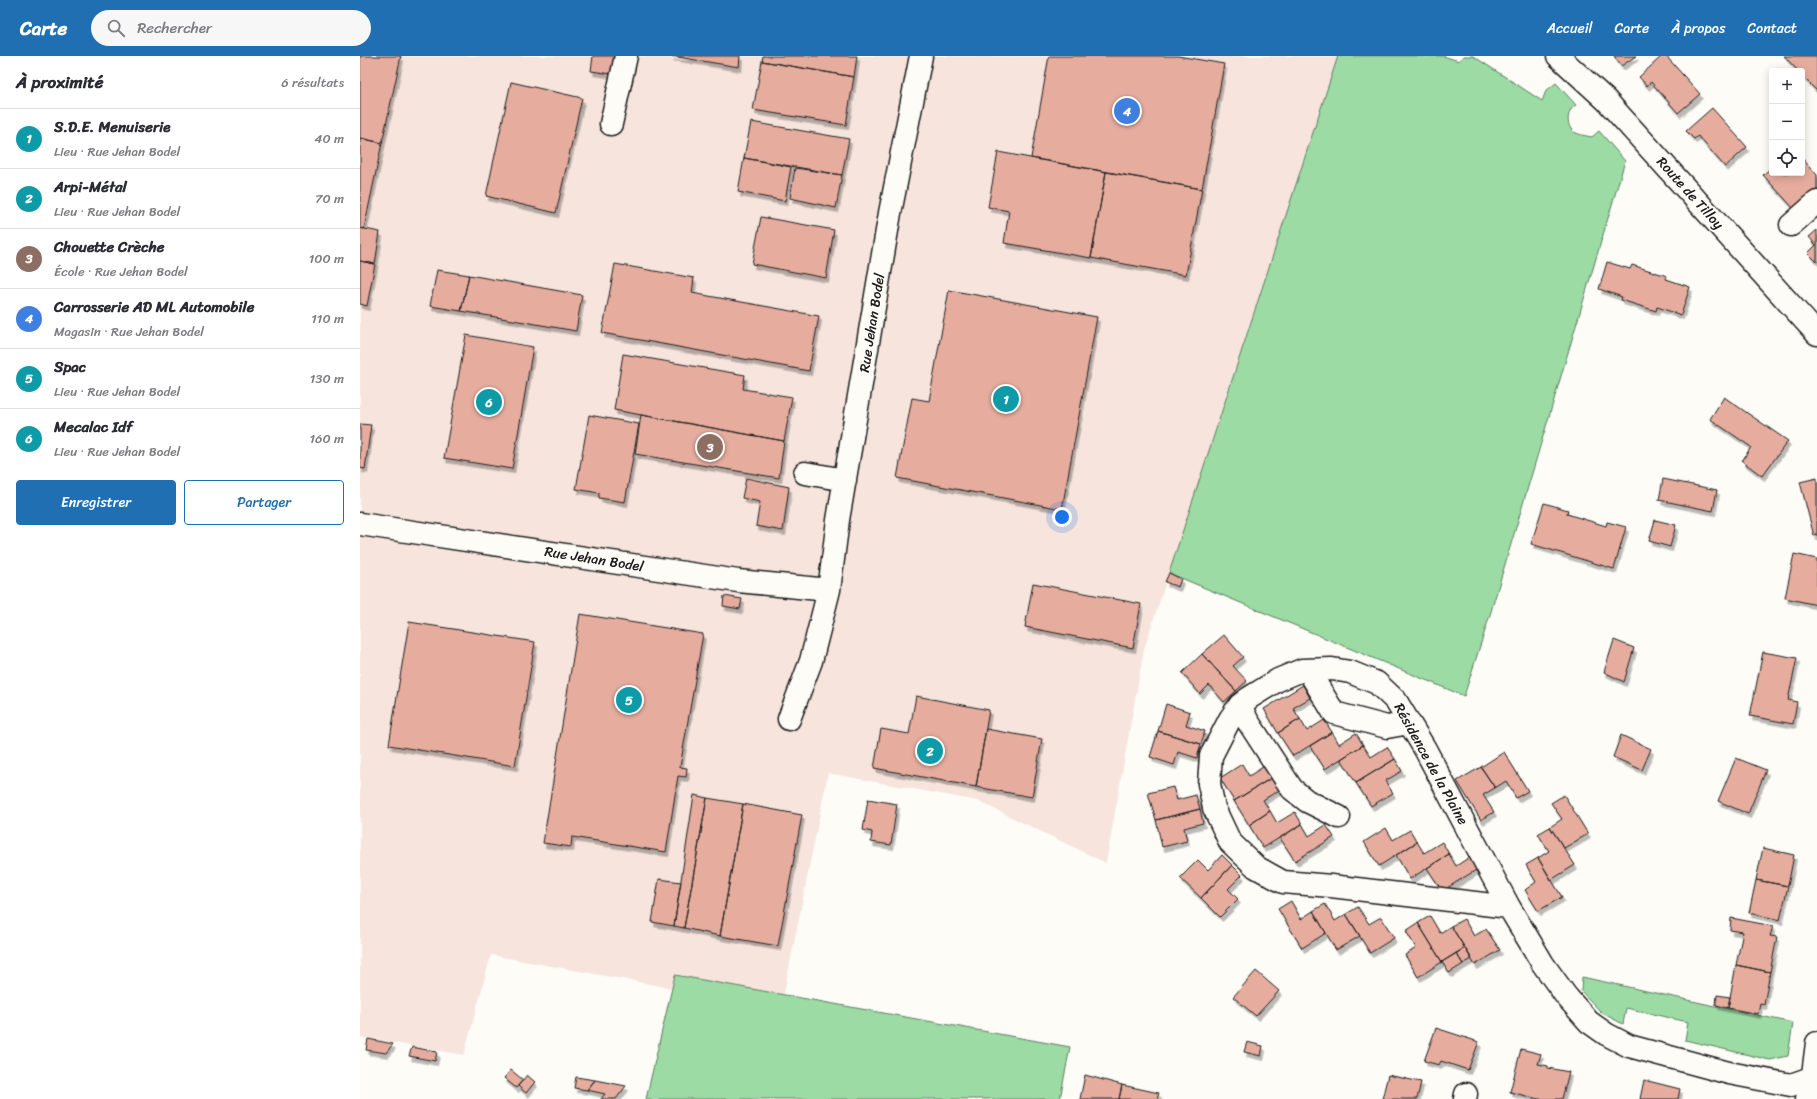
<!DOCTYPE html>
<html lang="fr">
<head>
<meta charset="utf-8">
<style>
	:root { --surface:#fff; --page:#f7f7f7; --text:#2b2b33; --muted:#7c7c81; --line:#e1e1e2; --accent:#1f6fb2 }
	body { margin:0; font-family:Sriracha,sans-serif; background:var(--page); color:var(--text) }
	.controls { position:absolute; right:12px; top:12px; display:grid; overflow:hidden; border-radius:4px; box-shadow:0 2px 10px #0003 }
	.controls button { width:36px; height:36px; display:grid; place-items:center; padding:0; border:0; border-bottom:1px solid var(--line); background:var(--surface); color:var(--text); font:20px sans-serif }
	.you { position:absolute; left:702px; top:461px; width:14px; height:14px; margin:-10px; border:3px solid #fff; border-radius:50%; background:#1a73e8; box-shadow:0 0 0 6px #1a73e833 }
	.badge { display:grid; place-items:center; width:26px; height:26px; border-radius:50%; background:var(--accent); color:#fff; font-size:13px; font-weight:700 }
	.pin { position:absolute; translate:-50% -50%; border:2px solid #fff; box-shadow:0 1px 4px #0006 }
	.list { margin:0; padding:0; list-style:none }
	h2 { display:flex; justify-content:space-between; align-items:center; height:52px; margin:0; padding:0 16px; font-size:17px }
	h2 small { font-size:13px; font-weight:400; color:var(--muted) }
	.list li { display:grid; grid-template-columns:26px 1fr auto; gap:12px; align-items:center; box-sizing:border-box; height:60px; padding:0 16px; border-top:1px solid var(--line) }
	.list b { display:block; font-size:15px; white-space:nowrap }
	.list p { margin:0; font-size:13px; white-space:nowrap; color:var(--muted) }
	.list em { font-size:13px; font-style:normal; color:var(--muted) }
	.actions { display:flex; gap:8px; padding:12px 16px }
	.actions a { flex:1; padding:9px 0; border:1px solid var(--accent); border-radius:4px; text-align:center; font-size:14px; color:var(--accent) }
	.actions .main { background:var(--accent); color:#fff }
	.icon { flex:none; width:22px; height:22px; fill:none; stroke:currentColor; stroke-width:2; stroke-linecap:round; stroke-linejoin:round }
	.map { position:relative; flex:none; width:1457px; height:1043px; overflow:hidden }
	header { display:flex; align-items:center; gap:24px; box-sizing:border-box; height:56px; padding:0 20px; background:var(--accent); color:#fff }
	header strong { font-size:19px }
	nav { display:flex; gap:22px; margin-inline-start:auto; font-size:14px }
	.search { width:280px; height:36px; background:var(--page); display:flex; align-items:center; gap:10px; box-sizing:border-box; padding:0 14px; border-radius:22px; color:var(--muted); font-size:15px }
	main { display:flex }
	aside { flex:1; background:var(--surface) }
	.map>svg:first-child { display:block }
	.built { fill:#f6e4dd }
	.green { fill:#9cdba4; stroke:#5c7c60 }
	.building { fill:#e6ad9f; stroke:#1c1c1c; filter:url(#shadow) }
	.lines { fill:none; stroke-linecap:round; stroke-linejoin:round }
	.minor-casing { stroke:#1c1c1c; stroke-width:25 }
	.minor { stroke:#fdfcf7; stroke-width:22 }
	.labels { text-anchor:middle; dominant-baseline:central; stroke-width:4; stroke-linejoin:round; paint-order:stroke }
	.street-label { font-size:14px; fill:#1c1c1c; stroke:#fdfcf7 }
</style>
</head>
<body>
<header>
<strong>Carte</strong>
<div class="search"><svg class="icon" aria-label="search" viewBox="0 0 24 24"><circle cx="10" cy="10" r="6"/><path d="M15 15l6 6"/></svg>Rechercher</div>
<nav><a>Accueil</a><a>Carte</a><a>À propos</a><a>Contact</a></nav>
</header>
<main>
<aside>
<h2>À proximité<small>6 résultats</small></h2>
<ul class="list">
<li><span class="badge" style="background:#0f9aa8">1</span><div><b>S.D.E. Menuiserie</b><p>Lieu · Rue Jehan Bodel</p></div><em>40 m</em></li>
<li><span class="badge" style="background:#0f9aa8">2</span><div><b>Arpi-Métal</b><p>Lieu · Rue Jehan Bodel</p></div><em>70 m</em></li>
<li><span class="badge" style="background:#8d6e63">3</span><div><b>Chouette Crèche</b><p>École · Rue Jehan Bodel</p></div><em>100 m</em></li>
<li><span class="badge" style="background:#3f7fe0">4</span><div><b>Carrosserie AD ML Automobile</b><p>Magasin · Rue Jehan Bodel</p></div><em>110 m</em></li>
<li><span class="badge" style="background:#0f9aa8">5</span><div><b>Spac</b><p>Lieu · Rue Jehan Bodel</p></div><em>130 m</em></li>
<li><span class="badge" style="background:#0f9aa8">6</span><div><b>Mecalac Idf</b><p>Lieu · Rue Jehan Bodel</p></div><em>160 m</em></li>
</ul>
<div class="actions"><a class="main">Enregistrer</a><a>Partager</a></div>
</aside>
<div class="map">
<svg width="1457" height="1043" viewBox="0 0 1457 1043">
	<defs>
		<filter id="shadow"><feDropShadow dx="2.5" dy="4.5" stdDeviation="0" flood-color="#0004"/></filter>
	</defs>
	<rect width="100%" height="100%" fill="#fdfcf7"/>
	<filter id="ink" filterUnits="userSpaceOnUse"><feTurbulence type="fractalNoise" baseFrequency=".025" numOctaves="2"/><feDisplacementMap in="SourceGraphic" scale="8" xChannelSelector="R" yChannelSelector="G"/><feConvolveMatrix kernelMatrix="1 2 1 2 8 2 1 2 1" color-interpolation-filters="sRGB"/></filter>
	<g filter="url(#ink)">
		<!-- built -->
		<path class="built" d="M0,0H978L784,593L746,807L618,745L468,717L421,952L131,899L104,999L0,981Z"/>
		<!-- green -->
		<path class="green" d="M978,0H1083L1099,5L1103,0H1113L1182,45L1186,35L1196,27L1216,49C1207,54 1205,69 1214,76C1219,79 1227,80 1232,81L1239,75L1265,105L1129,562L1104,640L809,517Z
			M315,919L710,991L700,1043H286Z
			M1222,921L1433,967L1428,1000L1410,1004L1325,984L1328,966L1266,952L1263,968L1242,957L1221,935Z"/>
		<!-- building -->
		<path class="building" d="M0,0H41L22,87L0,82Z
			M233,0H255L252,18L231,15Z
			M311,0H380L379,11Z
			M403,0H497L494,21L402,5Z
			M689,0H818L864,8L842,133L671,102Z
			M1254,0H1276L1261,10Z
			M1302,0H1306L1340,38L1318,57L1291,26L1287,30L1279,21Z
			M1424,0H1457V35L1442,20V15H1438Z
			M402,5L494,21L486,69L393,54Z
			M151,26L222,42L196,157L126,140Z
			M1352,52L1387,91L1365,111L1338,80L1334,83L1326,75Z
			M391,66L489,83L482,119L384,102Z
			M0,82L22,87L4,173L0,172Z
			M638,96L746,116L731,202L644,187L649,155L628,151Z
			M384,102L431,111L425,145L378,136Z
			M1442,102L1457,119V134L1435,154L1403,119L1412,111V117H1442Z
			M435,112L482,119L476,152L430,142Z
			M746,116L842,133L826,219L731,202Z
			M401,161L474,174L466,222L392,208Z
			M0,172L20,176L15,208L0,205Z
			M1457,174V206L1448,197L1456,189L1449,181Z
			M0,205L15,208L7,250L0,248Z
			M1247,206L1270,213L1272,209L1307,220L1306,223L1330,231L1321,259L1297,251L1296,255L1261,244L1262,241L1239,233Z
			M255,208L334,222L332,237L459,260L449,315L242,277Z
			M77,214L109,219L101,255L70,250Z
			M109,219L222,239L216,275L101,255Z
			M589,234L737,261L702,453L537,422L552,342L569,345Z
			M106,279L173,291L152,413L84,402Z
			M263,298L385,319L383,333L432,341L424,385L254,354Z
			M1364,341L1428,385L1402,420L1382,405L1391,391L1350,363Z
			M229,359L279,368L265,446L239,442V437L216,433Z
			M281,359L424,385L419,422L275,398Z
			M0,368L11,369L5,413L0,412Z
			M386,422L429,431L423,475L396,470L400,446L382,442Z
			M1457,422V479L1454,480L1440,426Z
			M1303,423L1357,434L1353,455L1299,444Z
			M1184,447L1208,454L1207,458L1246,470L1247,466L1266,471L1254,513L1171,488Z
			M1295,464L1316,469L1310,491L1289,485Z
			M1434,498L1457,503V549L1425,542Z
			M809,517L821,523L818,531L805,526Z
			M673,527L781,548L773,592L665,571Z
			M364,540L382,543L380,553L363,550Z
			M220,558L343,578L320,711L327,712L326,721L318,720L306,796L212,781L211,791L183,787Z
			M49,566L175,586L155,710L29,689Z
			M864,579L883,601L873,610L887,625L876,635L842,598Z
			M1254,584L1274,592L1264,626L1244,616Z
			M1403,596L1437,602L1428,644L1437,646L1433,668L1390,660Z
			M842,598L876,635L864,646L849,629L840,638L822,617Z
			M943,629L950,642L933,652L940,663L918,677L904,653Z
			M556,640L629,654L616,731L514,712L521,673L549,678Z
			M806,648L830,656L826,669L845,675L841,688L798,675Z
			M940,663L947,675L964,664L972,676L933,700L918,677Z
			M626,673L682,683L672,741L616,731Z
			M798,675L841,688L837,702L818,696L814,709L790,701Z
			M972,676L979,688L996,677L1003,689L965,713L950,690Z
			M1261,679L1291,693L1282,714L1253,701Z
			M1003,689L1011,701L1027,691L1035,703L996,727L981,703Z
			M1144,696L1168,735L1156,742L1146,725L1135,732L1121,711Z
			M1376,702L1406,714L1388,758L1358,745Z
			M1035,703L1042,715L1025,725L1033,737L1011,750L996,727Z
			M882,708L889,720L906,709L913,721L874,745L860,722Z
			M1121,711L1135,732L1123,739L1134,756L1121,764L1097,725Z
			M913,721L921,733L903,744L910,755L889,769L874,745Z
			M813,731L817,744L836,739L840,753L796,764L788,737Z
			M334,739L347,742L324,872L314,870Z
			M1204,739L1228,778L1204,792L1190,771L1202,763L1191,747Z
			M347,742L383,748L360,880L324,872Z
			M508,743L537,748L531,789L511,786L512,776L503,774Z
			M383,748L442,759L418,890L360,880Z
			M840,753L843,767L824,772L827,785L802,791L796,764Z
			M910,755L917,767L935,756L942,768L903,792L889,769Z
			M942,768L949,780L966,769L974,781L935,805L920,782Z
			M1190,771L1215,809L1191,824L1178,802L1189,795L1178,778Z
			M1026,772L1033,784L1050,774L1057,786L1019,810L1004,786Z
			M1057,786L1064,797L1082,786L1089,798L1050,823L1036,799Z
			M1403,792L1434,799L1428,830L1396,824Z
			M1089,798L1096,810L1113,799L1121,811L1082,835L1067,812Z
			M862,799L872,809L841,842L820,822L838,804L848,814Z
			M1178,802L1202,841L1178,855L1165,834L1176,826L1166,809Z
			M872,809L882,819L868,833L878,843L860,861L841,842Z
			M299,823L321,826L314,870L292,866Z
			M1396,824L1428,830L1420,864L1389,857Z
			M931,845L941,863L953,855L966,877L942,892L918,853Z
			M965,848L975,865L986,858L1000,880L976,894L953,855Z
			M998,851L1009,868L1021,861L1034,882L1010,897L986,858Z
			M1070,860L1080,877L1091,870L1105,892L1082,906L1058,867Z
			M1371,862L1413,870L1410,880L1417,881L1410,916L1376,909L1383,876L1370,874Z
			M1104,863L1114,880L1126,873L1140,894L1115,909L1091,870Z
			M1058,867L1082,906L1058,921L1045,899L1056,892L1046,875Z
			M1105,892L1112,903L1103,908L1096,897Z
			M1096,897L1103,908L1089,917L1082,906Z
			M1376,909L1410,916L1404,949L1400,948L1398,958L1368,952Z
			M896,915L919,935L896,960L873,941Z
			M1357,939L1370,941L1368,952L1356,949Z
			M1076,972L1119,986L1108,1014L1081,1005L1079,1009L1064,1005Z
			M8,983L33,988L26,997L6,994Z
			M887,986L903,990L901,1000L884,996Z
			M52,991L77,996L75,1005L49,1000Z
			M1161,993L1181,998L1178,1008L1188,1010V1012L1209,1016L1202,1043H1178L1150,1036Z
			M151,1014L163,1024L156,1032L144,1022Z
			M167,1019L175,1026L166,1037L158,1030Z
			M725,1019L762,1029L759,1043H720Z
			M1028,1019L1061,1026L1057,1043H1022Z
			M216,1021L235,1024L227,1034L214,1032Z
			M235,1024L266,1030L256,1043H241L245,1038L227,1034Z
			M1284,1024L1320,1033L1318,1043H1280Z
			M762,1029L799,1037L797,1043H759Z"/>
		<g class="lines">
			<defs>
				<path id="minor" d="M1198,0L1246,44L1457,278
					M251,68L266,0
					M1431,169L1457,146
					M445,417L485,424
					M0,468L378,525L469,534
					M948,614L974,657L1027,671L1049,667
					M880,649L887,664L932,733L947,745L979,761
					M429,663L451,605L469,534L478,464L530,157L561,0
					M1149,851L971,830L923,826L896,811L870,786L854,752L849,728L851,700L870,663L880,649L889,642L918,624L942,614L972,613L990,616L1017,627L1036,645L1065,693L1149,851L1183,908L1206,940L1229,966L1246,978L1269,990L1369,1017L1431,1029L1451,1022
					M1105,1043L1106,1038
					M1447,1043L1451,1034L1457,987"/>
			</defs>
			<!-- minor casing -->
			<use href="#minor" class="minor-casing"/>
			<!-- minor -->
			<use href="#minor" class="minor"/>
		</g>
	</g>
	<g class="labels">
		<!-- street labels -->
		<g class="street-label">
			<text transform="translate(1330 137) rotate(48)">Route de Tilloy</text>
			<text transform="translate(512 267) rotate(-81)">Rue Jehan Bodel</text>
			<text transform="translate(234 503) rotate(9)">Rue Jehan Bodel</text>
			<text transform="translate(1071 708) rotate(61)">Résidence de la Plaine</text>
		</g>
	</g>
</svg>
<div class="controls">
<button>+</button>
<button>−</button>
<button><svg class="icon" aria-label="locate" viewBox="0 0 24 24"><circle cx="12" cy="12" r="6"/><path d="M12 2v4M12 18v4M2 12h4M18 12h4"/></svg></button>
</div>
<div class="you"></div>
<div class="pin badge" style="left:646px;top:343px;background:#0f9aa8">1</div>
<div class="pin badge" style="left:570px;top:695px;background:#0f9aa8">2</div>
<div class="pin badge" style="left:350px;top:391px;background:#8d6e63">3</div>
<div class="pin badge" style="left:767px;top:55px;background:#3f7fe0">4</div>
<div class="pin badge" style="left:269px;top:644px;background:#0f9aa8">5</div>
<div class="pin badge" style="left:129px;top:346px;background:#0f9aa8">6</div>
</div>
</main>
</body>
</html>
